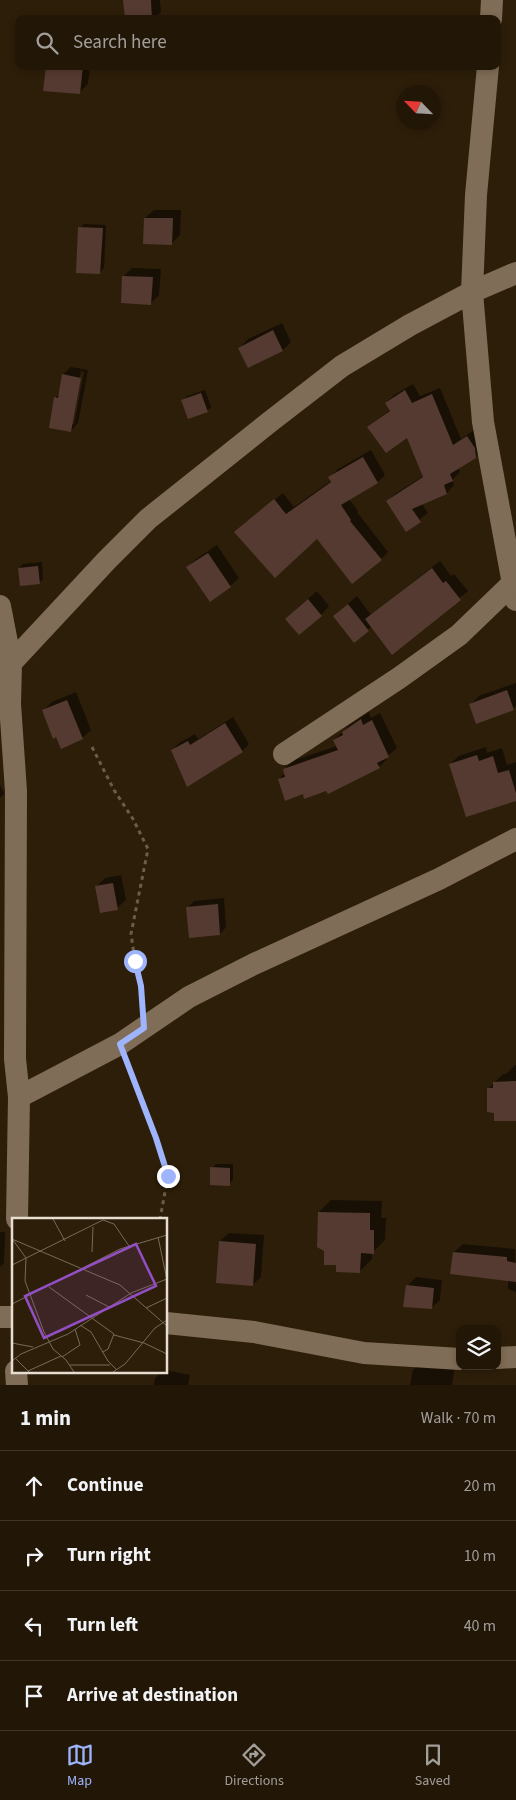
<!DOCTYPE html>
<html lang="en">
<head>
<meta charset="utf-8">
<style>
	:root { --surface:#221607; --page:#2e2315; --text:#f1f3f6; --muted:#a29f9b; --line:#3f3528; --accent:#9eb4fd }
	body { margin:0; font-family:"Source Sans 3",sans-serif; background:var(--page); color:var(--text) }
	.controls { position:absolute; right:15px; bottom:15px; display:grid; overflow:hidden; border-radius:10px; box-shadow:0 2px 8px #0003 }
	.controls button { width:45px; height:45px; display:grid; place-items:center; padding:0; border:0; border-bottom:1px solid var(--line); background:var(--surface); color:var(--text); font:25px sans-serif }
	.compass { position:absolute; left:396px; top:85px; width:45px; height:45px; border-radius:50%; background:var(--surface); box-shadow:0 2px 8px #0003; rotate:295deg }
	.stop { position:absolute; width:15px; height:15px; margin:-11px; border:4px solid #9eb4fd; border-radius:50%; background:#fff }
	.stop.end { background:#9eb4fd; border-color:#fff; box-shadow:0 1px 5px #0008 }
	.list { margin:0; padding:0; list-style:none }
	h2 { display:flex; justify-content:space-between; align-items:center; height:65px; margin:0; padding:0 20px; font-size:21px }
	h2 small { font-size:16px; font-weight:400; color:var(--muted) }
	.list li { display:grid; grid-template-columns:32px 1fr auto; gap:15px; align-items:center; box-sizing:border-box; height:70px; padding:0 20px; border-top:1px solid var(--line) }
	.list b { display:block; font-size:19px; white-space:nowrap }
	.list em { font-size:16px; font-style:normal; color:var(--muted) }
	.icon { flex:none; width:28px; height:28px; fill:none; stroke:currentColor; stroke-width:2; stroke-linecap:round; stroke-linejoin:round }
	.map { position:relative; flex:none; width:516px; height:1385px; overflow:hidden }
	.search { position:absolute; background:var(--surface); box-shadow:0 2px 8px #0003; left:15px; right:15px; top:15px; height:55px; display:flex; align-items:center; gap:12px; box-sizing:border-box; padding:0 18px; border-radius:10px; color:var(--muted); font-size:19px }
	.sheet { height:345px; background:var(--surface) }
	nav { display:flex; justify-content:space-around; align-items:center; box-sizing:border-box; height:70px; border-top:1px solid var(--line); background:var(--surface); font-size:14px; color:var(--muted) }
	nav a { display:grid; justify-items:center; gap:2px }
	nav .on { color:var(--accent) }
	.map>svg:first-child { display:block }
	.shadow { fill:#0007; fill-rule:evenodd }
	.building { fill:#553a31 }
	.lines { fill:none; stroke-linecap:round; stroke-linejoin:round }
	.path { stroke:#6b5d4b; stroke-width:3; stroke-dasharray:4 4; stroke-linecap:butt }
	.minor { stroke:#806d57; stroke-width:22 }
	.route { stroke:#9eb4fd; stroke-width:6 }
	.inset-road { fill:none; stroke:#786a59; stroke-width:1 }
	.view { fill:#914fc3; fill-opacity:0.15; stroke:#914fc3; stroke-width:2.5 }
	.inset-edge { fill:none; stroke:#e8ddd1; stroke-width:2.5 }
</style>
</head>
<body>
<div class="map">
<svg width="516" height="1385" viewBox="0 0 516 1385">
	<rect width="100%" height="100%" fill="#2d1e09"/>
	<!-- shadow -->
	<path class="shadow" d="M125,0H160L161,12L153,19H126Z
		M47,66H90L88,84L80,92Z
		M154,210H181L180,235L172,243L145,218Z
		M84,224L106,225L104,268L100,272L80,228Z
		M132,268L161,269L159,295L151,303L123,277Z
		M282,323L291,342L283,350L249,367L240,348L248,339Z
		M71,367L88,370L78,423L71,431L55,398L60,393L63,374ZM81,371L84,372L74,424H71Z
		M413,384L420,396L440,388L461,439L475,429L483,449L475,457L458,467L460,472L452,480L454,485L447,493L422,504L428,513L406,530L387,501L395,494L423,476L407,436L369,427L390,410L386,403L394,395Z
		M205,390L211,407L207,411L183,401L187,396Z
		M371,450L385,475L378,482L349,499L358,511L357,512L388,552L381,559L317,538L243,525L283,493L294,507L332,480L330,477L338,469Z
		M217,545L239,578L230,586L188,567L196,559Z
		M440,561L451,576L454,574L468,591L392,653L372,626L368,630L334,616L357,596L371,615Z
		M42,562L43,579L39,583L19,568L23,564Z
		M317,591L329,606L321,615L295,610Z
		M516,683V706L513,709L471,704L479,696Z
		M76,692L91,730L82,738L57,736L43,711L52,702Z
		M369,712L371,718L380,713L397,748L386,757L387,759L379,767L327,790L303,793L279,779L285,773L284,769L292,761L337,746L334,740L351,724Z
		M233,717L249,744L242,751L172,750L179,743L195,734L198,739Z
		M486,747L487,753L502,748L507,765L516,762V800L450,764L459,756Z
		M0,785L4,794L0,798Z
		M121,875L126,900L117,908L97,886L105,878Z
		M224,898L226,927L220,934L188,907L194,901Z
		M515,1065H516V1120L495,1111L488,1089L503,1074H506Z
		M216,1164H233V1180L229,1184L212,1168Z
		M331,1200L382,1201L381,1218H386L385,1240L372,1253V1259L360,1271L338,1264L319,1212Z
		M0,1232H5L4,1263L0,1267Z
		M229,1233L264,1235L261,1277L252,1285L220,1241Z
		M463,1244L515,1249L516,1292L508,1289V1279L454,1252Z
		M416,1277L442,1280L440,1300L431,1308L407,1286Z
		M420,1363L455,1366L452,1385H410L413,1370Z
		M166,1370L190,1375L188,1385H154L155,1378L162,1371H166Z"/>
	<!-- building -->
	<path class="building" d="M123,0H151L152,19H125Z
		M46,66H83L80,94L43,91Z
		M144,218H173L172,245L143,244Z
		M78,227L103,228L100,274L76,273Z
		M122,276L153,277L151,305L121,303Z
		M273,330L283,351L248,368L238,348Z
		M62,374L81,378L71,432L49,428L54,397L58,398Z
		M405,390L412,403L432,394L453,445L467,436L475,448L476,458L450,474L453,481L444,485L447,494L412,509L421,522L406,532L386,501L423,477L407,438L386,453L367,427L390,411L385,403Z
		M201,393L208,412L188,419L181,400Z
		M363,457L378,483L341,505L351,520L350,521L382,560L352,584L317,539L275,578L234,532L274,499L286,514L331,482L328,477Z
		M208,553L231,587L210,602L186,567Z
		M38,566L40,584L20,586L18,568Z
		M432,568L443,583L446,581L461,600L392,655L365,619Z
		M308,599L322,616L299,635L285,619Z
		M348,604L369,631L354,643L333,616Z
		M507,690L514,710L476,724L469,704Z
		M67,700L83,739L61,749L56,737L53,739L42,710Z
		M361,719L363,725L372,720L389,757L377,763L380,768L328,794L326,791L304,799L303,794L285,801L278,779L285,777L283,769L338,750L333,740L343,735L342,732Z
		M225,723L243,752L187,787L171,750L188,741L190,745Z
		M477,755L479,761L493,756L498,773L509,770L516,793V801L466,817L449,764Z
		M113,883L118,910L100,913L95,886Z
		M218,904L220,935L189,938L186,907Z
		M516,1081V1121H494V1113L487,1112V1088H493V1082Z
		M210,1167L230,1168V1186L210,1185Z
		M318,1212L370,1213V1230H374V1254L361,1253L360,1273L336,1272V1265H324V1251L317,1247Z
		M219,1241L256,1244L253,1286L216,1283Z
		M453,1252L507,1257V1261L516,1263V1282L450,1274Z
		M406,1285L434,1288L432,1309L403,1307Z"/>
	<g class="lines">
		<!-- path -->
		<path class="path" d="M92,747L114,790L133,819L148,849L131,934L135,961L141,986V1002
			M127,1064L156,1138L168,1176L160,1219"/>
		<!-- minor -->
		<path class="minor" d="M491,19L492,0
			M488,66L476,195L472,292L483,422L516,600
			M0,606L11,663L10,704L16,791L15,1059L19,1097L17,1219
			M0,678L11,663L107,560L148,519L271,421L342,366L410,325L472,292L516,273
			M284,754L399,678L459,635L513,583
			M19,1097L120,1044L189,997L254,964L439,879L516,839
			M0,1317H14
			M166,1323L254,1332L364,1353L460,1359
			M497,1358L516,1357
			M16,1371L17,1385"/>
	</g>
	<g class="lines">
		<!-- route -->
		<path class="route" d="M135,961L141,986L144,1028L120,1044L156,1138L168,1176"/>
	</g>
	<!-- overview -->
	<g transform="translate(12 1218)">
		<rect width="155" height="155" fill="#2d1e09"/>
		<path class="inset-road" d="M41,1L53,23M146,19L155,62M0,21L108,67L155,108M1,22L14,40L13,63L32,114L41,131L54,142L62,154M80,34L81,9M0,47L91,2L102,6L117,28M37,69L102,116L96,131L91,134M74,77L97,89M0,86L108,31L155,17M134,90L155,80M68,107L79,114L96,143L105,152M102,117L132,125L155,136M0,125L21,129M50,139L68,127L63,111M3,140L17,154M0,143L9,136L56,116L119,75L155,61M58,147H98M16,153L49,138M101,154L113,146L143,110L155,102"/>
		<path class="view" d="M124,26L144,68L32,120L13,78Z"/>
		<rect width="155" height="155" class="inset-edge"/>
	</g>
</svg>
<div class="controls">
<button><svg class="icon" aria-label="layers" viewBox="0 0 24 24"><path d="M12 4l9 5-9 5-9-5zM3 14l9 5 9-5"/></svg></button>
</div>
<svg class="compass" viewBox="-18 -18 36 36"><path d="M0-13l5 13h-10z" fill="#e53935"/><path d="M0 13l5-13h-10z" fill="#a29f9b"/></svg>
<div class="stop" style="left:135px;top:961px"></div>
<div class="stop end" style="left:168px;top:1176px"></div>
<div class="search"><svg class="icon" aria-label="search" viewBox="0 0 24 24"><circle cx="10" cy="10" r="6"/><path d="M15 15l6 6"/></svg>Search here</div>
</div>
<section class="sheet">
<h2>1 min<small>Walk · 70 m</small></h2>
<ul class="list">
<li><svg class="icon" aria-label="ahead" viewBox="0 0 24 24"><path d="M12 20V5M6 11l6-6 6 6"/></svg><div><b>Continue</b></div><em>20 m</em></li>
<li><svg class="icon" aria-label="right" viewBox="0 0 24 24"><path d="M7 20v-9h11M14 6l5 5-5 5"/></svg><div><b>Turn right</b></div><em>10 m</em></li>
<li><svg class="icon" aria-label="left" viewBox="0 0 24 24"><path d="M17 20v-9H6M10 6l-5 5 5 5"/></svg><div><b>Turn left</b></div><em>40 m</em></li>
<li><svg class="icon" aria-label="arrive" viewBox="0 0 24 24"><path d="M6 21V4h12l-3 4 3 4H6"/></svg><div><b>Arrive at destination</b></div></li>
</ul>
</section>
<nav>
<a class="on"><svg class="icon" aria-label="map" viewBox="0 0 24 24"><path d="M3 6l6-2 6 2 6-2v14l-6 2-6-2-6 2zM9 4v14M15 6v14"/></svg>Map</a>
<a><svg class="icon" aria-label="directions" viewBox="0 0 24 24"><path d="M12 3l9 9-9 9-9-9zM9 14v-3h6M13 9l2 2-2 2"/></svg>Directions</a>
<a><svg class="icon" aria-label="saved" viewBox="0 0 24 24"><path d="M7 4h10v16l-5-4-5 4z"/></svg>Saved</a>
</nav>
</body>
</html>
